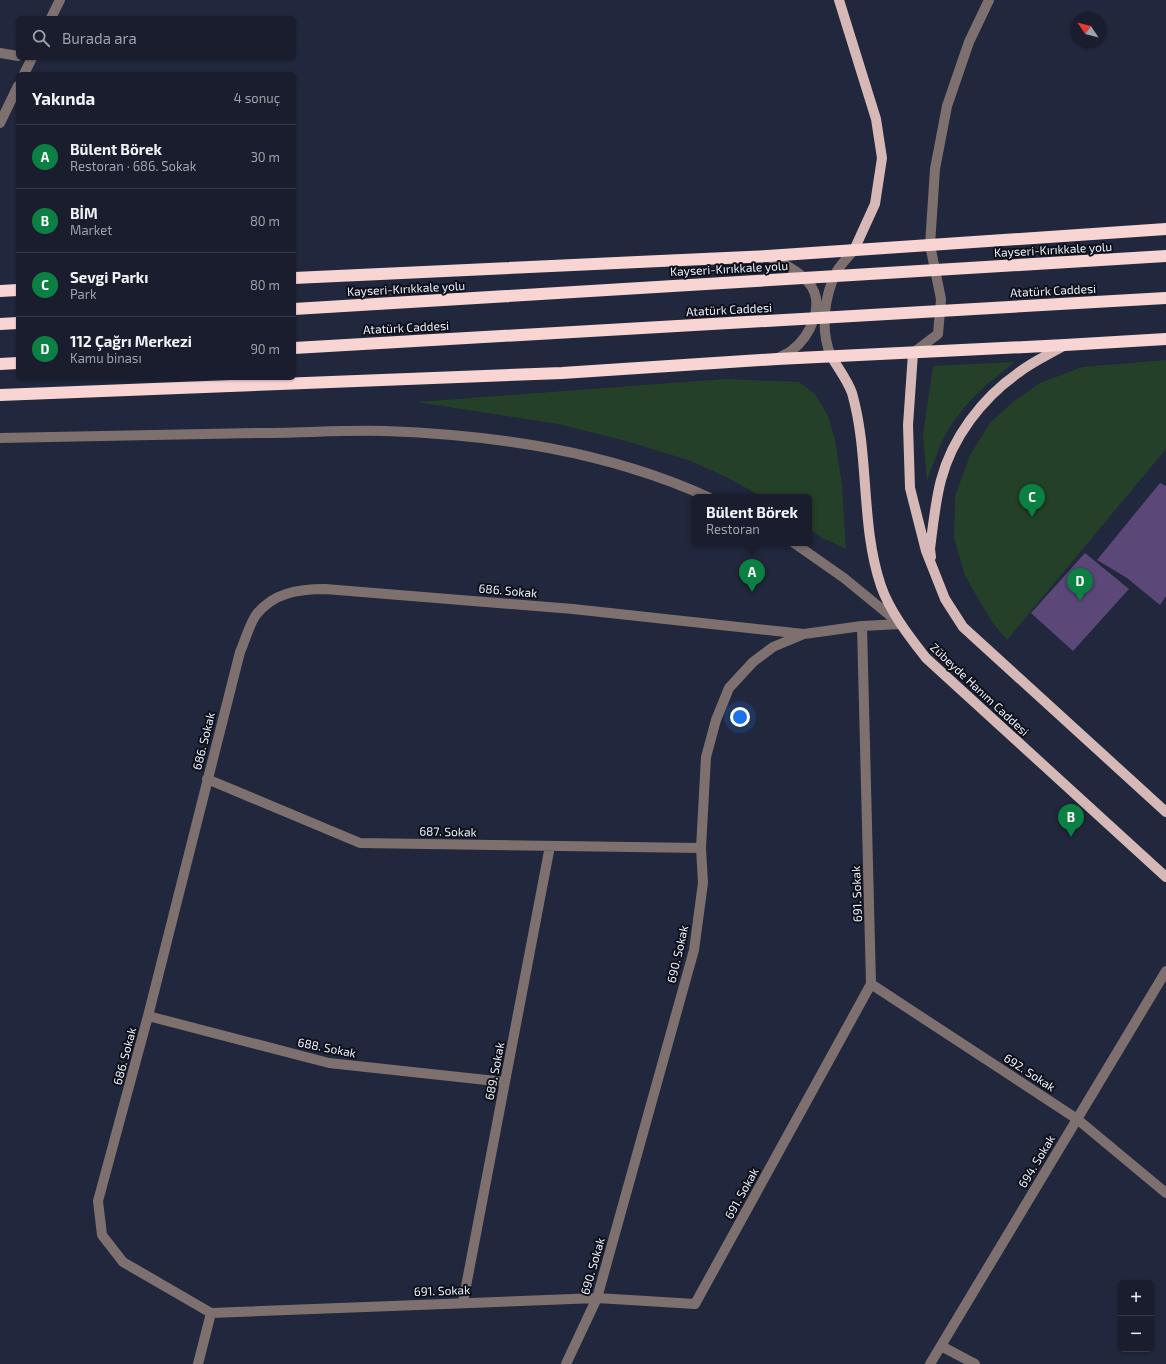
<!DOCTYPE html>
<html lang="tr">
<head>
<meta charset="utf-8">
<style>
	:root { --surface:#191d2d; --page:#222635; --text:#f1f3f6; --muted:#9fa2aa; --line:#373b49; --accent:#0b8043 }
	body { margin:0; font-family:"Exo 2",sans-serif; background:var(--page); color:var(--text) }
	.controls { position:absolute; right:12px; bottom:12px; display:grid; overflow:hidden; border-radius:6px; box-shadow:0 1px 3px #0004 }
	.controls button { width:36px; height:36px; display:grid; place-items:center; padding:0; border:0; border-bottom:1px solid var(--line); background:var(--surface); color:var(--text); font:20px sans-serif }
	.compass { position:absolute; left:1070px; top:12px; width:36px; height:36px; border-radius:50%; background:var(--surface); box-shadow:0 1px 3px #0004; rotate:305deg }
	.you { position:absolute; left:740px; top:717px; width:14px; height:14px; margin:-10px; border:3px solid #fff; border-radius:50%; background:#1a73e8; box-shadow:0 0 0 6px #1a73e833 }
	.badge { display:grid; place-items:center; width:26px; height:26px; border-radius:50%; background:var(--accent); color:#fff; font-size:13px; font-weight:700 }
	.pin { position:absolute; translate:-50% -33px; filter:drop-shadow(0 1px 2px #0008) }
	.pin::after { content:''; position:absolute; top:21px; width:14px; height:12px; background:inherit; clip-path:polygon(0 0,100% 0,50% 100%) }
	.popup { position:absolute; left:692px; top:494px; width:120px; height:52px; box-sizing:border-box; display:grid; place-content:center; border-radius:6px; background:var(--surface); filter:drop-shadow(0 1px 3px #0005); font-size:13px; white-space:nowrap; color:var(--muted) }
	.popup b { font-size:15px; color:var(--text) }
	.popup::after { content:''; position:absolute; left:50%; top:100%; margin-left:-8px; border:8px solid transparent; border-top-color:var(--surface) }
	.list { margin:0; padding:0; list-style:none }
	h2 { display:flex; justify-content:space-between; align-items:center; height:52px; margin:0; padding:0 16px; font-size:17px }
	h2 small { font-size:13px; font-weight:400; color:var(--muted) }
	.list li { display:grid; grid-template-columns:26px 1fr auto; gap:12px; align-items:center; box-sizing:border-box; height:64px; padding:0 16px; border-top:1px solid var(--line) }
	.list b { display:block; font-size:15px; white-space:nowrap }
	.list p { margin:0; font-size:13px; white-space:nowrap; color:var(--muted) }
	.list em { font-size:13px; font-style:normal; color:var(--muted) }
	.icon { flex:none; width:22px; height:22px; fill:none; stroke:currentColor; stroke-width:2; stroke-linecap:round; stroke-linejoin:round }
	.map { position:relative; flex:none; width:1166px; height:1364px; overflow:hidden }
	.search { position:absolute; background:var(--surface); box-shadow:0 1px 3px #0004; left:16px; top:16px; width:280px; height:44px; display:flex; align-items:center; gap:10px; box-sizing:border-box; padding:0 14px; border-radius:6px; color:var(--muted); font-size:15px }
	.panel { position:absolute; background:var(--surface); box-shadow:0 1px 3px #0004; left:16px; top:72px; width:280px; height:308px; border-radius:6px }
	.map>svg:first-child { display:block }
	.green { fill:#244028 }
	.building { fill:#5b4879 }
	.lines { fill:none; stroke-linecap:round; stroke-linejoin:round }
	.minor { stroke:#7e706f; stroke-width:10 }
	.major { stroke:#d6b8b6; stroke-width:10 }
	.highway { stroke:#f8d4d2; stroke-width:12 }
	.labels { text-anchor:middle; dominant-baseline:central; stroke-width:4; stroke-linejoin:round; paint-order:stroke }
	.street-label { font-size:12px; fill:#edf1fd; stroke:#0e101a }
</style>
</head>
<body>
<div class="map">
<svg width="1166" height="1364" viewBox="0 0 1166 1364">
	<rect width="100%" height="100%" fill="#21273c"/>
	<!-- green -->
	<path class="green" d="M1166,360V449L1007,640L992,622L965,576L954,538L955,496L970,455L990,423L1014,401L1040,383L1082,367Z
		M1015,362C985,384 957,409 941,444C936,456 931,469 927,481L923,435L933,366Z
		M724,379L799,382L815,394L828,416L835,440L842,485L846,549L822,538L809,528V497H762L730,479L691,461L626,441L558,424L417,402Z"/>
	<!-- building -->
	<path class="building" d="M1160,483L1166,486V596L1160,605L1127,578L1097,560Z
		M1085,553L1129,589L1073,651L1031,613Z"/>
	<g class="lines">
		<!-- minor -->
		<path class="minor" d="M51,18L60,0
			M0,53L18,56
			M24,74L32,58
			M0,123L18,86
			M767,256C781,263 797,269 808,282C827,303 810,337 791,351C787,354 781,356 777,359
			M913,353L938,334L941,299L930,245L935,169L947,106L969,42L989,0
			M831,356C820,331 824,295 837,271C841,264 849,256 854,250
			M0,438C85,437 170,435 256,433C299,433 342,430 385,431C496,435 606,451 708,497
			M794,543L844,578L899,623
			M207,779L360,843L701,848
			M871,984L1077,1119L1166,1193
			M148,1016L329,1063L505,1082
			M463,1302L550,846
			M211,1313L597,1298L695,1304L871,984L862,626
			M941,1346L975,1364
			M198,1364L211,1313L123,1262L102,1235L98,1201L148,1016L240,652C245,641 249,625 256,615C273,593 298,589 325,589L573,609L804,634
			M566,1364L597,1298L694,950L703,883L701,848L706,757L716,720L729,688L753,662L773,647L804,634L862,626L901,624
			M930,1364L1166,971"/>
		<!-- major -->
		<path class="major" d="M839,0L876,119L882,158L875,204L854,250
			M913,353L908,425L910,488L926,551L945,599L963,627L1166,812
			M831,356C838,368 848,381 852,393C870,456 860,524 881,586C890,612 909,636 926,658L1166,877
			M931,557L930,549C933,526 935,503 941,480C952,438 982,398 1018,373C1032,362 1050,354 1065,345"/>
		<!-- highway -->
		<path class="highway" d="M294,278L767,256L1166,229
			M0,291L18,290
			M294,309L1166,256
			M0,324L18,323
			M294,348L1166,298
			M0,364L18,363
			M0,395L562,373L777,359L1065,345L1166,339"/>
	</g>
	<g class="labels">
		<!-- street labels -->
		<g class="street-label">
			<text transform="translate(1053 249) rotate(-3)">Kayseri-Kırıkkale yolu</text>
			<text transform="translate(729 268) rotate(-3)">Kayseri-Kırıkkale yolu</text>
			<text transform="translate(406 288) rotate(-3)">Kayseri-Kırıkkale yolu</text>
			<text transform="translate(1053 290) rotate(-3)">Atatürk Caddesi</text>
			<text transform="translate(729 309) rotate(-3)">Atatürk Caddesi</text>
			<text transform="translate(406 327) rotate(-3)">Atatürk Caddesi</text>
			<text transform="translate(508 590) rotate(5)">686. Sokak</text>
			<text transform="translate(980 689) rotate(43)">Zübeyde Hanım Caddesi</text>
			<text transform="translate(203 741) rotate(-76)">686. Sokak</text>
			<text transform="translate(448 831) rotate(1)">687. Sokak</text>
			<text transform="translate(856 894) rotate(-92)">691. Sokak</text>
			<text transform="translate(677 954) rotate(-77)">690. Sokak</text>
			<text transform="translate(327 1047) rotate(11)">688. Sokak</text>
			<text transform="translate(124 1056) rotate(-75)">686. Sokak</text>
			<text transform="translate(494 1071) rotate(-79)">689. Sokak</text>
			<text transform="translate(1030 1072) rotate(33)">692. Sokak</text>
			<text transform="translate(1036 1161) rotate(-59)">694. Sokak</text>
			<text transform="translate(741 1193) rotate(-61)">691. Sokak</text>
			<text transform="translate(592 1266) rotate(-74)">690. Sokak</text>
			<text transform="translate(442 1290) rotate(-2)">691. Sokak</text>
		</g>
	</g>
</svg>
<div class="controls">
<button>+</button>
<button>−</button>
</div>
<svg class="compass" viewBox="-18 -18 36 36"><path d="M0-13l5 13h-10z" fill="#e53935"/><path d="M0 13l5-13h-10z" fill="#9fa2aa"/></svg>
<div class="you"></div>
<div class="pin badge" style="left:752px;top:592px">A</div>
<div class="popup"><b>Bülent Börek</b>Restoran</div>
<div class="pin badge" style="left:1071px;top:837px">B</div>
<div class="pin badge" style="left:1032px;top:517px">C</div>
<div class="pin badge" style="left:1080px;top:601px">D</div>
<div class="search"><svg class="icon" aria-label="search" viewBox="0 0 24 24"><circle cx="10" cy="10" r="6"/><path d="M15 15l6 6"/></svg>Burada ara</div>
<section class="panel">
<h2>Yakında<small>4 sonuç</small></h2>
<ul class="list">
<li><span class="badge">A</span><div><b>Bülent Börek</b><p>Restoran · 686. Sokak</p></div><em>30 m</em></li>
<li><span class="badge">B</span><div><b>BİM</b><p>Market</p></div><em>80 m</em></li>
<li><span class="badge">C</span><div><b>Sevgi Parkı</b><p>Park</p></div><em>80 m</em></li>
<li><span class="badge">D</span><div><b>112 Çağrı Merkezi</b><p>Kamu binası</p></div><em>90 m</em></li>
</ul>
</section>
</div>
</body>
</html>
